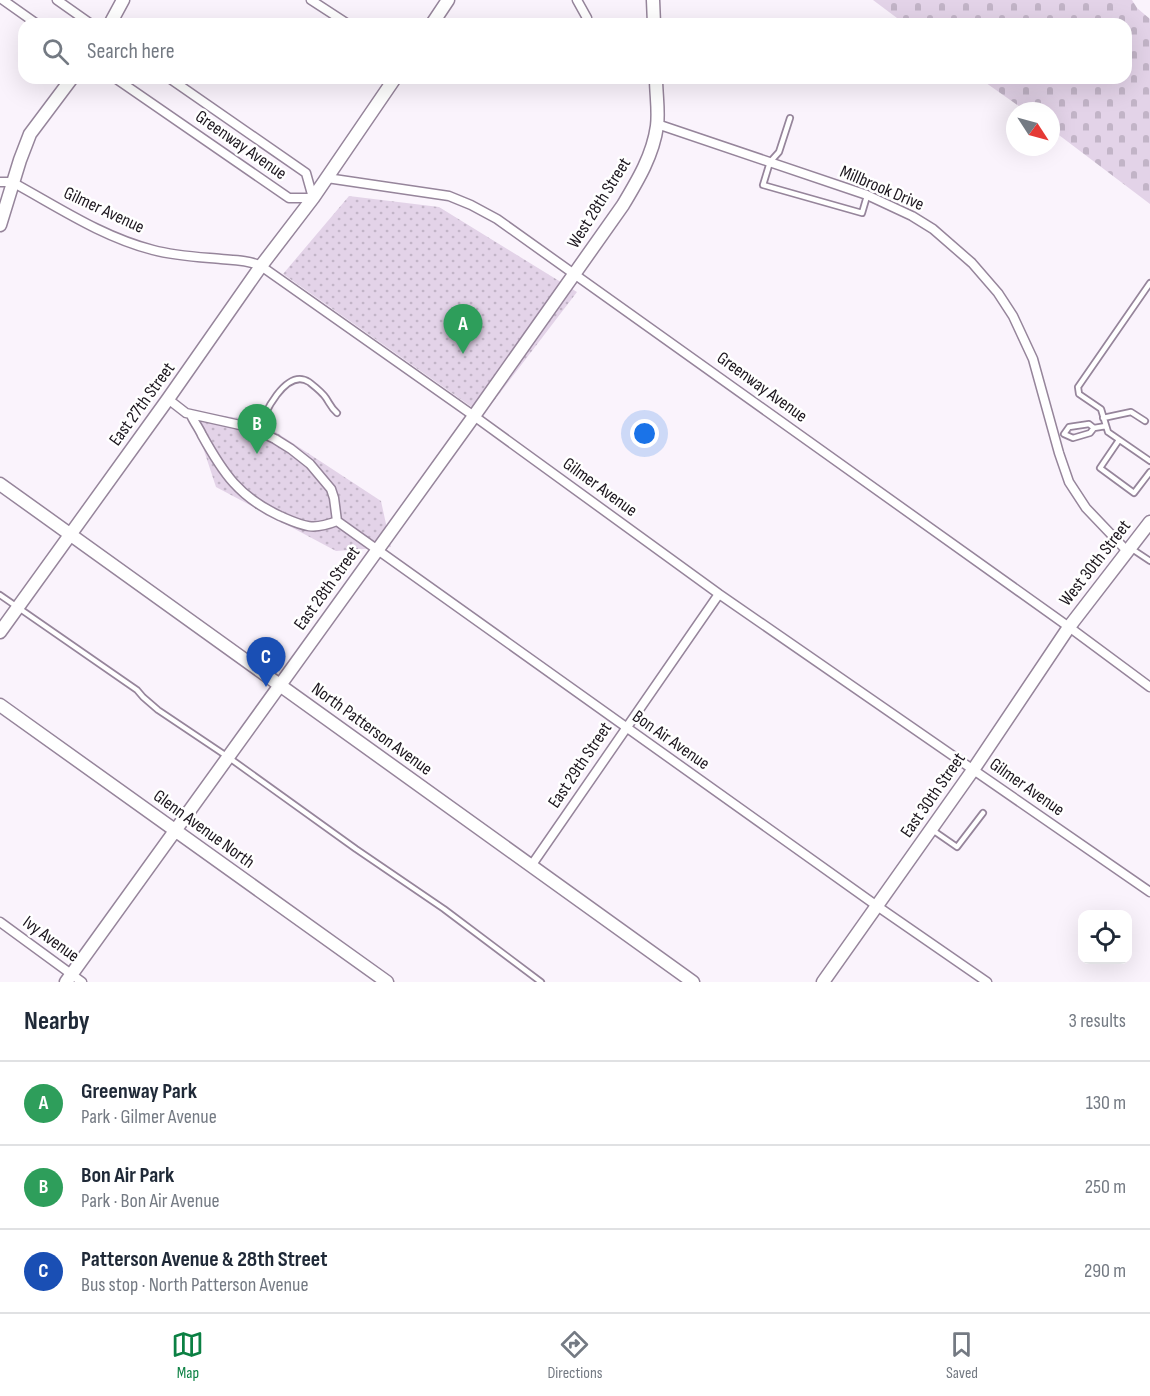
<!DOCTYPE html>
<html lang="en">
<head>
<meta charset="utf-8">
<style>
	:root { --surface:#fff; --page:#f6f6f7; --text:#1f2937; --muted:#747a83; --line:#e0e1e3; --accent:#0b8043 }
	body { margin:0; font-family:"Sofia Sans Condensed",sans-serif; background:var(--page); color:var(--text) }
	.controls { position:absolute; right:18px; bottom:18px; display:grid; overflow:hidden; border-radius:12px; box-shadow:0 6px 24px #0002 }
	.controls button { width:54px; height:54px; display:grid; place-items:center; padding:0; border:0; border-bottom:2px solid var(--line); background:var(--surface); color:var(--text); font:30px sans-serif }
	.compass { position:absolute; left:1006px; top:102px; width:54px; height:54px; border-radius:50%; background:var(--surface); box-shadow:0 6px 24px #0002; rotate:126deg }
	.you { position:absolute; left:645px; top:434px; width:21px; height:21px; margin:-15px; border:4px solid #fff; border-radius:50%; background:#1a73e8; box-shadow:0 0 0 9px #1a73e833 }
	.badge { display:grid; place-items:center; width:39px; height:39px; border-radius:50%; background:var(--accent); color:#fff; font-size:20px; font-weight:700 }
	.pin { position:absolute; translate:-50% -50px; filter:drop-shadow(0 2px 3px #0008) }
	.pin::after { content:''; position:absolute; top:32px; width:21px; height:18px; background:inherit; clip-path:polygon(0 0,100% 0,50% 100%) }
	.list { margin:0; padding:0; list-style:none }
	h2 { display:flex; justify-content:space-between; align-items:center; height:78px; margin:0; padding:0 24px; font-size:26px }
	h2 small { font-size:20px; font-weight:400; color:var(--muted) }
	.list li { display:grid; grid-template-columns:39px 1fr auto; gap:18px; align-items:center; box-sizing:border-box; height:84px; padding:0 24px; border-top:2px solid var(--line) }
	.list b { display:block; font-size:22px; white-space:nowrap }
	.list p { margin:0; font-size:20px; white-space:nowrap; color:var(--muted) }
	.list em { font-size:20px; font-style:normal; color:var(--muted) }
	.icon { flex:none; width:33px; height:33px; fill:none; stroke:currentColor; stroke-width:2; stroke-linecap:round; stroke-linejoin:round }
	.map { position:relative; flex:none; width:1150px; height:982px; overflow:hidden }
	.search { position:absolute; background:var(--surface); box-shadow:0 6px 24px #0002; left:18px; right:18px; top:18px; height:66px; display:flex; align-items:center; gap:15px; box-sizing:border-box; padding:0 21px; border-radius:18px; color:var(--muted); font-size:22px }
	.sheet { height:330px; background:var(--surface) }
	nav { display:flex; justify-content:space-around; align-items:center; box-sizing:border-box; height:84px; border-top:2px solid var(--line); background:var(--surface); font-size:16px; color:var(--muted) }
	nav a { display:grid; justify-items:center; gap:3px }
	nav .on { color:var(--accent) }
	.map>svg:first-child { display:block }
	.cemetery { fill:url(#cemetery-stones) }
	.park { fill:url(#park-dots) }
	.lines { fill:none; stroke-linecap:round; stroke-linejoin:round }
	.lane-casing { stroke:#96859b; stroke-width:8 }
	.street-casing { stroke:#96859b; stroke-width:11 }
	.secondary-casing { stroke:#96859b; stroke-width:15 }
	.lane { stroke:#fff; stroke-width:4.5 }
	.street { stroke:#fff; stroke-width:8 }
	.secondary { stroke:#fff; stroke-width:12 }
	.labels { text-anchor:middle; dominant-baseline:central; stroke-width:5; stroke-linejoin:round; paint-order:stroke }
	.street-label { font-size:18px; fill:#1c161e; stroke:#fff }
</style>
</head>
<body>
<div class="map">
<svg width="1150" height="982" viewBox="0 0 1150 982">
	<defs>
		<pattern id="cemetery-stones" width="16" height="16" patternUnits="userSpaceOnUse" patternTransform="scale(1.5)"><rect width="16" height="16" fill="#e3d3e8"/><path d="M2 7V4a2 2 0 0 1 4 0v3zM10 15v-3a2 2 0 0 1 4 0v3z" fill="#c2b4c7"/></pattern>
		<pattern id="park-dots" width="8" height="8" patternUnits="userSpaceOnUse" patternTransform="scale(1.5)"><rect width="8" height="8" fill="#e3d3e8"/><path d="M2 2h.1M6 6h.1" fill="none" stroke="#c2b4c7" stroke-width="1.8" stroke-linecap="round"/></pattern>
	</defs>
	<rect width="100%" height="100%" fill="#faf3fc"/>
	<!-- cemetery -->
	<path class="cemetery" d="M873,0H1132L1137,8L1150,19V204L1051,129V111H1026L979,78H1126V24H905Z"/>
	<!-- park -->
	<path class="park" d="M349,196L439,207L577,292L483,415L283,274Z
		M191,411L259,421L381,501L391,547L336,551L216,487Z"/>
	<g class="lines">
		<defs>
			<path id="lane" d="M790,118L779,152L770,162L763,185L862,213L867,196
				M1150,283L1078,387L1079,394L1101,409L1108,432L1150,461
				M1103,418L1131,412L1145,421
				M1094,428L1089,424L1069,427L1064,434L1073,438L1090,433L1094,428L1106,426
				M258,431C263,415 286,367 309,382C314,386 322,392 326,398C330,404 331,408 337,413
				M1119,440L1100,468L1134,493L1150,472
				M1132,549L1150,561
				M0,595L137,690L143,697L158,710L228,757L356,849L444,909L541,982
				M931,829L957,847L983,813"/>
			<path id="street" d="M3,0L37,24
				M57,0L91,24
				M311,0L348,24
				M577,0L587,18
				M115,78L289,198H313L306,173L169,78
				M657,124L867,195L912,216L933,229L972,263L998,293L1013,316L1033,359L1059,453L1069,482L1086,508L1127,551
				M327,178L449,196L471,205L497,219L1069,627L1150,687
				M0,182H12C58,207 102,237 153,250C175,256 198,257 221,259C234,260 249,260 261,266L474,416L719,594L1150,892
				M168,399L186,413L240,425L258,431L275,439L291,449L310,464L331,489L334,498L337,521
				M191,415C194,422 199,428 202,435C223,473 239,497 280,516C303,526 312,531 337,521
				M337,521L877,906L987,982
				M531,866L719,594
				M0,922L82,982"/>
			<path id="secondary" d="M653,0L654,24
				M110,24L123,0
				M432,24L448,0
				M0,225L20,160L30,134L72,78
				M0,484L693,982
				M0,632L168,399L261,266L313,198L395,78
				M0,705L387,982
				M66,982L474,416L623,205C638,180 653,155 657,126C659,111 656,94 656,78
				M823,982L973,770L1069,627L1150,522"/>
		</defs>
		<!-- lane casing -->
		<use href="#lane" class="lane-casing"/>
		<!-- street casing -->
		<use href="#street" class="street-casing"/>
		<!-- secondary casing -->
		<use href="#secondary" class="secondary-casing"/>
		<!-- lane -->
		<use href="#lane" class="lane"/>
		<!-- street -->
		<use href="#street" class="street"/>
		<!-- secondary -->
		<use href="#secondary" class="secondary"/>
	</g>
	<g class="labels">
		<!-- street labels -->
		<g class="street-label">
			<text transform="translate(241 145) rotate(35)">Greenway Avenue</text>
			<text transform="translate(882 188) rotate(23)">Millbrook Drive</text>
			<text transform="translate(599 203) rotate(-58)">West 28th Street</text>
			<text transform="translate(104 210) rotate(25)">Gilmer Avenue</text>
			<text transform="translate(762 387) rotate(36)">Greenway Avenue</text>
			<text transform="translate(142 404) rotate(-54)">East 27th Street</text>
			<text transform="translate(600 487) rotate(36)">Gilmer Avenue</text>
			<text transform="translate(1095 563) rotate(-52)">West 30th Street</text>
			<text transform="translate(327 588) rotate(-54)">East 28th Street</text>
			<text transform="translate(372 729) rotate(36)">North Patterson Avenue</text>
			<text transform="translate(671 740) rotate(35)">Bon Air Avenue</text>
			<text transform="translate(580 765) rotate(-56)">East 29th Street</text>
			<text transform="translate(1027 787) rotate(35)">Gilmer Avenue</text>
			<text transform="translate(933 795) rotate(-55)">East 30th Street</text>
			<text transform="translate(204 829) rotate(36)">Glenn Avenue North</text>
			<text transform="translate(51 939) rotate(36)">Ivy Avenue</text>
		</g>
	</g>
</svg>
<div class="controls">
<button><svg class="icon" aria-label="locate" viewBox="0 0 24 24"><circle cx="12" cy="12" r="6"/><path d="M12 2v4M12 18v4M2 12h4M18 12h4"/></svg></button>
</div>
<svg class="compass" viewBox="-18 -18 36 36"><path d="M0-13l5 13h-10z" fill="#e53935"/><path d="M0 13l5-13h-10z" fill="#747a83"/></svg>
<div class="you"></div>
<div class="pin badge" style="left:463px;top:354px;background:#2e9e5b">A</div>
<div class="pin badge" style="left:257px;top:454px;background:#2e9e5b">B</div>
<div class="pin badge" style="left:266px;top:687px;background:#1a4fb4">C</div>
<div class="search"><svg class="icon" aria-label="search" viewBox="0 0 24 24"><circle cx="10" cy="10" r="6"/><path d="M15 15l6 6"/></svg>Search here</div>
</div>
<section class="sheet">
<h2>Nearby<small>3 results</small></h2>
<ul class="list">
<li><span class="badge" style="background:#2e9e5b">A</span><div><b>Greenway Park</b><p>Park · Gilmer Avenue</p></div><em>130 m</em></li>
<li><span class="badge" style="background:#2e9e5b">B</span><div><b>Bon Air Park</b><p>Park · Bon Air Avenue</p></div><em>250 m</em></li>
<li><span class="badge" style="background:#1a4fb4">C</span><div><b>Patterson Avenue &amp; 28th Street</b><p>Bus stop · North Patterson Avenue</p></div><em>290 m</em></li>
</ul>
</section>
<nav>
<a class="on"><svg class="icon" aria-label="map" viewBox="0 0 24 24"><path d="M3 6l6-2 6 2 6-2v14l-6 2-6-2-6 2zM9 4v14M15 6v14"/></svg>Map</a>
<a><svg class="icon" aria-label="directions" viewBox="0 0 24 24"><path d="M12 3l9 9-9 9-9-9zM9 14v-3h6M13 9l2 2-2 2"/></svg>Directions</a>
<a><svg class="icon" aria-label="saved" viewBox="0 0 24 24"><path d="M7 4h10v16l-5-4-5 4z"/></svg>Saved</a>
</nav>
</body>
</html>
